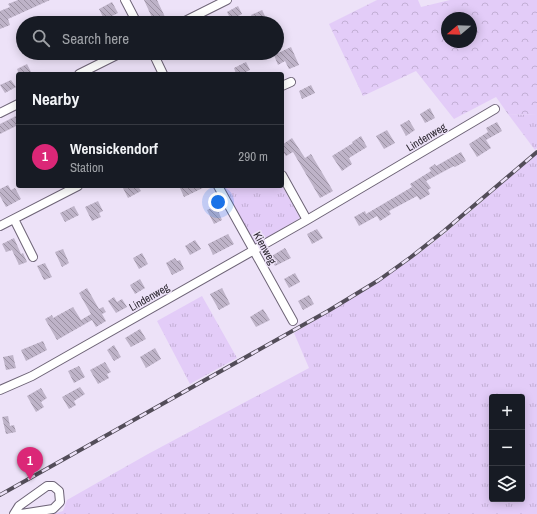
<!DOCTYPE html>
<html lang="en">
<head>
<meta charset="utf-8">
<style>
	:root { --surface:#171b24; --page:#20242c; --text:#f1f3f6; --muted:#9ea1a6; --line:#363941; --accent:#db2777 }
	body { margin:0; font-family:"Archivo Narrow",sans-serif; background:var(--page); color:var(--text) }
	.controls { position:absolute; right:12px; bottom:12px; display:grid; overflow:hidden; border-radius:4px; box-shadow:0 2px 10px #0003 }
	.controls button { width:36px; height:36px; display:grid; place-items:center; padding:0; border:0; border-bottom:1px solid var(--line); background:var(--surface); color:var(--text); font:20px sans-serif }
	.compass { position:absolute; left:441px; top:12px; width:36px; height:36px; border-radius:50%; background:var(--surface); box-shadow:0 2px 10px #0003; rotate:251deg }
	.you { position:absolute; left:218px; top:202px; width:14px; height:14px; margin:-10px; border:3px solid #fff; border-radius:50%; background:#1a73e8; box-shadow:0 0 0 6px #1a73e833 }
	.badge { display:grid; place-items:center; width:26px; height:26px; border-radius:50%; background:var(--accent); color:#fff; font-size:13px; font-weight:700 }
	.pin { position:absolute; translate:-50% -33px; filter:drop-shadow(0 1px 2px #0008) }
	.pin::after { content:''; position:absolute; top:21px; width:14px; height:12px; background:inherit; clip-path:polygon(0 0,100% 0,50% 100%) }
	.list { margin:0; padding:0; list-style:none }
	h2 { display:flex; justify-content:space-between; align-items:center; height:52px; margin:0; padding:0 16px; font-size:17px }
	h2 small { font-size:13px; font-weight:400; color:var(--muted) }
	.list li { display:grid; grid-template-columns:26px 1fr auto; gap:12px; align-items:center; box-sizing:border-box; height:64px; padding:0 16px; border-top:1px solid var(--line) }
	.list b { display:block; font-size:15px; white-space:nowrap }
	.list p { margin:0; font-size:13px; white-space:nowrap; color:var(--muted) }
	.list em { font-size:13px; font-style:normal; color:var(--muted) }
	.icon { flex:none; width:22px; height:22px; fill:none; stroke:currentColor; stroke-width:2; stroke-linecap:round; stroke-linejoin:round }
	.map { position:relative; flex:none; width:537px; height:514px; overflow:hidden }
	.search { position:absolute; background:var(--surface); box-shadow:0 2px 10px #0003; left:16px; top:16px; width:268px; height:44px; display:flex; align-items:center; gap:10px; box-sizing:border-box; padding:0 14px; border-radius:22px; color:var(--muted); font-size:15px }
	.panel { position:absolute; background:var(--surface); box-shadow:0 2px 10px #0003; left:16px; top:72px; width:268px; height:116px; border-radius:4px }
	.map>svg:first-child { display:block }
	.grass { fill:url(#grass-tufts); fill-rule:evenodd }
	.forest { fill:url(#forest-crowns); fill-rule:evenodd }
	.building { fill:url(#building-back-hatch) }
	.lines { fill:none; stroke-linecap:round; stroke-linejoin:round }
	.minor-casing { stroke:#6d6376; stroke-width:10 }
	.minor { stroke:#fff; stroke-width:8 }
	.rail-casing { stroke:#534d59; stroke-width:4 }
	.rail { stroke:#ede2f8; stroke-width:2.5; stroke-dasharray:8; stroke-linecap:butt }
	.labels { text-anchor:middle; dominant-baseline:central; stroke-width:3; stroke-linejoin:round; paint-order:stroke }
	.street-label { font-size:11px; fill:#2b262f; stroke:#ede2f8 }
</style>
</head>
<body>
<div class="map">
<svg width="537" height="514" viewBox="0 0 537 514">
	<defs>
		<pattern id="grass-tufts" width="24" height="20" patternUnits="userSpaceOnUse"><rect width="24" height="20" fill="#e3ccf8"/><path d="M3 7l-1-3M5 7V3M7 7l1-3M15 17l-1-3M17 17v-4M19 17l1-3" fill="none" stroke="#c3afd5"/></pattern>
		<pattern id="forest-crowns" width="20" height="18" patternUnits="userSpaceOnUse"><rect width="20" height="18" fill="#e3ccf8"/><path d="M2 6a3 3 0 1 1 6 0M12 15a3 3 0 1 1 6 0" fill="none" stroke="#c3afd5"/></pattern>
		<pattern id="building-back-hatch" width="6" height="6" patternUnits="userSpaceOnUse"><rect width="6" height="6" fill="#beb3c8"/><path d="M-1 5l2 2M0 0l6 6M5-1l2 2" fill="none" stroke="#9b91a3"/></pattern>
	</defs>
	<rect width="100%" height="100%" fill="#ede2f8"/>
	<!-- grass -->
	<path class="grass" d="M508,114L537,115V148L535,150Z
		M537,154V514H53L63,511L67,500L148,454L309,368L294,333C333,309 373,286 410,260C455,228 495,189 537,154ZM492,397H522V499H492Z
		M223,186H282L300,218L254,245Z
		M202,296L237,358L190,384L157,321Z"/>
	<!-- forest -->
	<path class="forest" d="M377,0H418L421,7L450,0H537V115L508,114L496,97L454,119L416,71L363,96L329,24ZM447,18H471V42H447Z"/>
	<!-- building -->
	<path class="building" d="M18,0H50L8,19L10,25L0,29V11L10,7L8,4Z
		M144,0H157L165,17L154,22Z
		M112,2L118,13L108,18L107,16L103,17L99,9Z
		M238,6L242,14L231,20L227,12Z
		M262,10L266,18L255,23L251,15Z
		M291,47L299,65L289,69L285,61L278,65L274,55Z
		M246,62L250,70L242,74H236L234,68Z
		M27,64L32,74H19L17,69Z
		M11,80L16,87L5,93L0,85Z
		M311,85L315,93L302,99L299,91Z
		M430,108L435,118L425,123L420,114Z
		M18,115V125L0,134V124Z
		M409,120L415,130L406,136L400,125Z
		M497,122L502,131L486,140L491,148L477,157L469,144L488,132L486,128Z
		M387,130L395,143L384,149L376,136Z
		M361,136L367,147L349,158L352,164L342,171L332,156L353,143L352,142Z
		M292,138L305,158L311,154L333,191L320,198L293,152L286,156L282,150V145Z
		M461,152L466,161L455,167L454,166L426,181L431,188L428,190L430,194L420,200L417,196L389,211L391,214L380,221L377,216L359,226L354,217L365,211L366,214L412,187L410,184L431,171L429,168L435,164L436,166Z
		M8,185L11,190L15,188L21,199L6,207L0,196V189Z
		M122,186H138L141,191L128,198Z
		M183,186H207L184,197L180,188Z
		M98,201L103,211L99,213L101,217L92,221L85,207Z
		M74,206L79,215L65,222L60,213Z
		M216,206L222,220L214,224L207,210Z
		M317,229L323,238L312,244L307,234Z
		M228,234L234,244L213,255L208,244Z
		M14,238L21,254L23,253L27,262L19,265L12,250L6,252L2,244Z
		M195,240L201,249L190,255L185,246Z
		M285,248L291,258L275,266L270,257Z
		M63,249L69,263L62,267L55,252Z
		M142,253L148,264L139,269L133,258Z
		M175,258L177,261L180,260L184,269L172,275L166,263Z
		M45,263L52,277L44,280L37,266Z
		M295,273L300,282L289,288L284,279Z
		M140,279L145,288L135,294L130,285Z
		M87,288L99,309L103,307L106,312L102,314L106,321L96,327L92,320L57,340L45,319L52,315L53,318L73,307L81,320L91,314L79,293Z
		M222,288L230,304L219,310L210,294Z
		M309,295L314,304L303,310L298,301Z
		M114,297L117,302L122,299L127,307L116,313L108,301Z
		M263,309L270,320L256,327L250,317Z
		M140,329L146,339L131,347L125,338Z
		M43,341L47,350L26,361L21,350Z
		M114,345L121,357L114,361L107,350Z
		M155,348L161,359L146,368L140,357Z
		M13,355L16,368L6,370L3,357Z
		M105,362L111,372L107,374L109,378L98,384L90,370Z
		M79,366L85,377L74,383L68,371Z
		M80,387L85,394L74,401L76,405L69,409L62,397Z
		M41,388L47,398L41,402L44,407L36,412L27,396Z
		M8,416L10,426L14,425L16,432L6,434L2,417Z"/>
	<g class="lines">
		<defs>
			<path id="minor" d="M125,0L137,23
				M181,23L227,0
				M153,53L163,74
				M79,74L121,53
				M282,86L291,82
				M0,113L18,104
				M282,175L307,220
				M218,186L293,321
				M14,219L33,257
				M0,226L78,186
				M0,390L32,376L307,220L495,109
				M14,514L19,506L47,486H53L59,491L60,502L53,509L21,514"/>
		</defs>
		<!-- minor casing -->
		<use href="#minor" class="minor-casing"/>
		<!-- minor -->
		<use href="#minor" class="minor"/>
		<defs>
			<path id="rail" d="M0,495L328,311L379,280L411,257L444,231L537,152"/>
		</defs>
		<!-- rail casing -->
		<use href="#rail" class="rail-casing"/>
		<!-- rail -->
		<use href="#rail" class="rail"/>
	</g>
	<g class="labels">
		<!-- street labels -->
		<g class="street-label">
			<text transform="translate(426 137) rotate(-31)">Lindenweg</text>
			<text transform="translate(265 248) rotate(61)">Kienweg</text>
			<text transform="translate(149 297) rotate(-30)">Lindenweg</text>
		</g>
	</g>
</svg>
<div class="controls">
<button>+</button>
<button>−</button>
<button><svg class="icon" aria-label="layers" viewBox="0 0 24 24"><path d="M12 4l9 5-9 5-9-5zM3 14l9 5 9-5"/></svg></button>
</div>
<svg class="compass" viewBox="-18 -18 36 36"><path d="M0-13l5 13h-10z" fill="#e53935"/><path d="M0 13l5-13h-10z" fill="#9ea1a6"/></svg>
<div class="you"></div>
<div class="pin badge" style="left:30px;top:480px">1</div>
<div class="search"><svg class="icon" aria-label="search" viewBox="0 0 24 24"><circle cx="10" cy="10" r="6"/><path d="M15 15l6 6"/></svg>Search here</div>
<section class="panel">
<h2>Nearby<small></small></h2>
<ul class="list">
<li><span class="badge">1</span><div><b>Wensickendorf</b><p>Station</p></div><em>290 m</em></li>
</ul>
</section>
</div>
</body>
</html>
